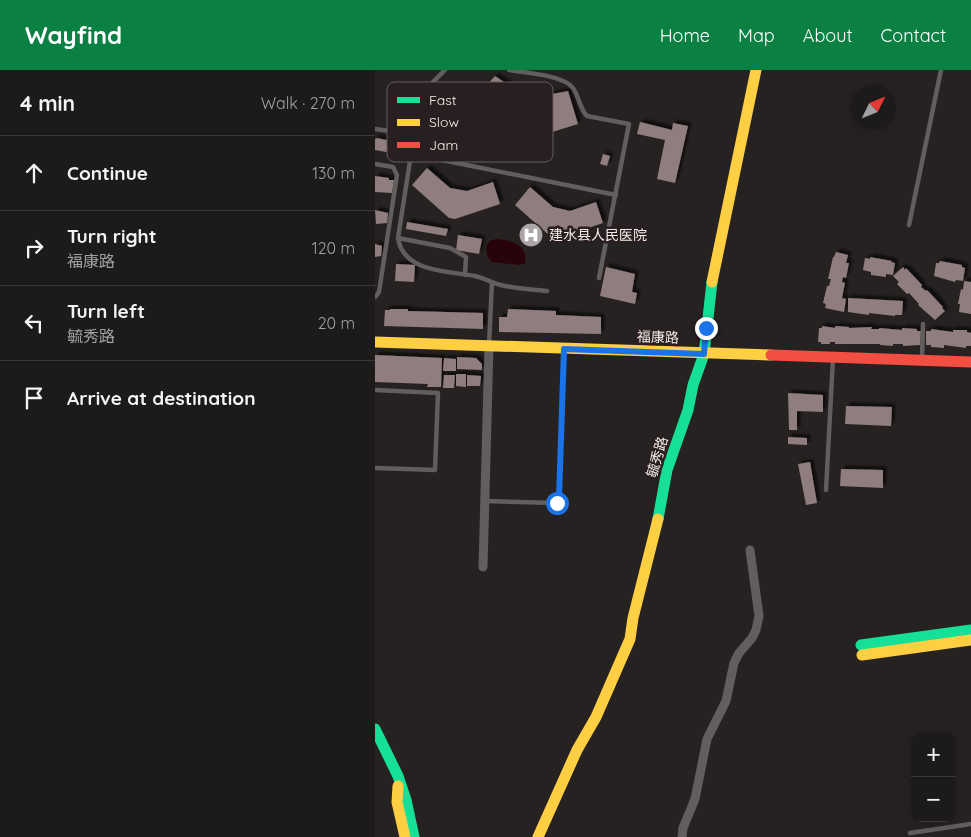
<!DOCTYPE html>
<html lang="en">
<head>
<meta charset="utf-8">
<style>
	:root { --surface:#1d1a1a; --page:#2a2727; --text:#f1f3f6; --muted:#a0a1a2; --line:#3b3839; --accent:#0b8043 }
	body { margin:0; font-family:Quicksand,"Noto Sans SC",sans-serif; background:var(--page); color:var(--text) }
	.controls { position:absolute; right:15px; bottom:15px; display:grid; overflow:hidden; border-radius:10px; box-shadow:0 2px 12px #0003 }
	.controls button { width:45px; height:45px; display:grid; place-items:center; padding:0; border:0; border-bottom:1px solid var(--line); background:var(--surface); color:var(--text); font:25px sans-serif }
	.compass { position:absolute; left:476px; top:15px; width:45px; height:45px; border-radius:50%; background:var(--surface); box-shadow:0 2px 12px #0003; rotate:47deg }
	.stop { position:absolute; width:15px; height:15px; margin:-11px; border:4px solid #1a73e8; border-radius:50%; background:#fff }
	.stop.end { background:#1a73e8; border-color:#fff; box-shadow:0 1px 5px #0008 }
	.list { margin:0; padding:0; list-style:none }
	h2 { display:flex; justify-content:space-between; align-items:center; height:65px; margin:0; padding:0 20px; font-size:21px }
	h2 small { font-size:16px; font-weight:400; color:var(--muted) }
	.list li { display:grid; grid-template-columns:32px 1fr auto; gap:15px; align-items:center; box-sizing:border-box; height:75px; padding:0 20px; border-top:1px solid var(--line) }
	.list b { display:block; font-size:19px; white-space:nowrap }
	.list p { margin:0; font-size:16px; white-space:nowrap; color:var(--muted) }
	.list em { font-size:16px; font-style:normal; color:var(--muted) }
	.icon { flex:none; width:28px; height:28px; fill:none; stroke:currentColor; stroke-width:2; stroke-linecap:round; stroke-linejoin:round }
	.map { position:relative; flex:none; width:596px; height:767px; overflow:hidden }
	header { display:flex; align-items:center; gap:30px; box-sizing:border-box; height:70px; padding:0 25px; background:var(--accent); color:#fff }
	header strong { font-size:24px }
	nav { display:flex; gap:28px; margin-inline-start:auto; font-size:18px }
	main { display:flex }
	aside { flex:1; background:var(--surface) }
	.map>svg:first-child { display:block }
	.water { fill:#28030a }
	.building { fill:#8f7d7f; filter:url(#shadow) }
	.lines { fill:none; stroke-linecap:round; stroke-linejoin:round }
	.lane { stroke:#625e5e; stroke-width:4.5 }
	.street { stroke:#625e5e; stroke-width:9 }
	.fast { stroke:#16e098; stroke-width:11 }
	.slow { stroke:#ffcf43; stroke-width:11 }
	.jam { stroke:#f24e42; stroke-width:11 }
	.route { stroke:#1a73e8; stroke-width:6 }
	.labels { text-anchor:middle; dominant-baseline:central; stroke-width:5; stroke-linejoin:round; paint-order:stroke }
	.poi-label { font-size:14px; fill:#f3ebeb; stroke:#2a1f20; text-anchor:start }
	.street-label { font-size:14px; fill:#f3ebeb; stroke:#2a1f20 }
	.key { fill:#2a1f20; stroke:#665c5d; stroke-width:1 }
	.key-label { font-size:14px; fill:#f3ebeb }
</style>
</head>
<body>
<header>
<strong>Wayfind</strong>
<nav><a>Home</a><a>Map</a><a>About</a><a>Contact</a></nav>
</header>
<main>
<aside>
<h2>4 min<small>Walk · 270 m</small></h2>
<ul class="list">
<li><svg class="icon" aria-label="ahead" viewBox="0 0 24 24"><path d="M12 20V5M6 11l6-6 6 6"/></svg><div><b>Continue</b></div><em>130 m</em></li>
<li><svg class="icon" aria-label="right" viewBox="0 0 24 24"><path d="M7 20v-9h11M14 6l5 5-5 5"/></svg><div><b>Turn right</b><p>福康路</p></div><em>120 m</em></li>
<li><svg class="icon" aria-label="left" viewBox="0 0 24 24"><path d="M17 20v-9H6M10 6l-5 5 5 5"/></svg><div><b>Turn left</b><p>毓秀路</p></div><em>20 m</em></li>
<li><svg class="icon" aria-label="arrive" viewBox="0 0 24 24"><path d="M6 21V4h12l-3 4 3 4H6"/></svg><div><b>Arrive at destination</b></div></li>
</ul>
</aside>
<div class="map">
<svg width="596" height="767" viewBox="0 0 596 767">
	<defs>
		<filter id="shadow"><feDropShadow dx="3.5" dy="-3.5" stdDeviation="1" flood-color="#0009"/></filter>
	</defs>
	<rect width="100%" height="100%" fill="#272222"/>
	<!-- water -->
	<path class="water" d="M121,169C136,170 153,174 150,193L145,195L117,192C111,186 109,177 115,171Z"/>
	<!-- building -->
	<path class="building" d="M120,6L138,18L154,23L172,25L193,21L203,54L174,63L173,58L165,61L164,63L130,56L131,51L125,46L120,52L97,32Z
		M265,52L297,60L298,53L313,56L300,113L282,109L290,70L262,64Z
		M2,68L30,74L28,85L0,80V69Z
		M228,84L235,86L232,96L225,94Z
		M52,98L75,118L92,121L118,112L125,134L80,149L74,148L37,115Z
		M0,106L14,108V110H19L17,123L0,122Z
		M155,117L178,137L195,141L221,132L228,153L183,168L176,167L140,135Z
		M0,140L13,143L12,153L1,154Z
		M32,152L73,159L71,166L31,159Z
		M83,165L107,169L104,184L81,180Z
		M0,174L7,176L6,186L0,187Z
		M461,182L473,185L471,193H474L471,208L468,207L467,212L470,213L467,228L471,229L469,242L450,238L451,234L448,233L452,216H454L456,209H453L458,187H459Z
		M495,187L517,191L516,192L520,193L518,205L511,204V207L496,205V202L488,200L490,188L495,189Z
		M565,191L587,195V197L590,198L588,211L581,210L580,212L559,206L561,193H564Z
		M21,194L40,195L39,212L20,211Z
		M231,197L260,204L257,222L262,223L260,234L225,226Z
		M528,197L530,200L531,198L547,215L546,217L551,221L552,220L568,237L567,238L570,241L560,250L543,235L544,234L534,223L532,224L522,214L524,212L518,206Z
		M589,211L596,212V244L584,242L585,234H583L586,219L588,220Z
		M473,228L528,231L527,245H520V246L494,243V245L473,242Z
		M15,239H33V241L108,243V259L9,256L10,240H15Z
		M133,239L181,241V245L226,247V264L124,262V247H132Z
		M447,256L460,258V256L474,257V258L497,257L496,259H504V258L527,260V258L542,259V261H546L545,275L528,276V274H518V276L505,275V274H460V272H455V274H446V272H443L444,258H447Z
		M556,259L578,262V260H592V262L596,263V276H591V278L569,275V278L556,277V275H551V261H556Z
		M0,285L67,288L66,317H52L53,314L0,312Z
		M82,287L101,288L107,294V300L82,299Z
		M69,288L81,289V301H68Z
		M81,304H91V317L81,316Z
		M69,305H80L79,318H68Z
		M92,305L106,306L105,316H92Z
		M413,323L448,325V342L422,341V360H414Z
		M471,336L517,337L516,356L470,354Z
		M413,367L432,368V375L413,374Z
		M435,392L442,433L431,435L423,394Z
		M466,399L508,400V418L465,416Z"/>
	<g class="lines">
		<!-- lane -->
		<path class="lane" d="M70,0L56,14L50,25L35,91L23,168C28,203 75,201 100,206C109,208 117,213 126,215C140,219 157,219 172,221
			M134,0C151,3 188,5 198,18C204,27 205,39 212,46L254,54L224,208
			M0,59L22,62
			M37,84L241,125
			M0,94L18,97L22,105L4,222L0,227
			M534,155L566,0
			M23,168L75,178L91,187L90,205
			M114,275L117,212
			M547,288L548,254
			M0,320L63,323L60,400L0,398
			M451,420L458,289
			M110,431L182,433L184,428L189,281
			M535,763L596,754"/>
		<!-- street -->
		<path class="street" d="M108,497L114,276
			M307,767L308,758L320,729L332,669L351,631L359,593L364,583L377,568L381,560L384,546L375,480"/>
		<!-- fast -->
		<path class="fast" d="M283,449L292,400L313,340L318,315L329,284L337,212
			M486,575L596,560
			M0,659L23,706L31,730L39,767"/>
		<!-- slow -->
		<path class="slow" d="M337,212L381,0
			M0,272L396,285
			M487,585L596,570
			M23,716L22,732L30,767
			M163,767L202,680L221,647L255,569L258,548L283,449"/>
		<!-- jam -->
		<path class="jam" d="M396,285L596,292"/>
	</g>
	<g class="lines">
		<!-- route -->
		<path class="route" d="M182,433L184,428L189,279L329,284L331,258"/>
	</g>
	<!-- icons -->
	<defs>
		<symbol id="hospital-disc" viewBox="-11 -11 22 22"><circle r="9.5" fill="#aca5a5" stroke="#2a1f20"/><path d="M-5-5h3v3.5h4V-5h3V5h-3V1.5h-4V5h-3Z" fill="#fff"/></symbol>
	</defs>
	<g fill-rule="evenodd">
		<use href="#hospital-disc" x="142" y="151" width="28" height="28"/>
	</g>
	<g class="labels">
		<!-- poi labels -->
		<g class="poi-label">
			<text x="174" y="165">建水县人民医院</text>
		</g>
		<!-- street labels -->
		<g class="street-label">
			<text transform="translate(283 267) rotate(2)">福康路</text>
			<text transform="translate(282 387) rotate(-73)">毓秀路</text>
		</g>
	</g>
	<!-- legend -->
	<rect x="12" y="12" width="166" height="80" rx="8" class="key"/>
	<rect x="22" y="27" width="23" height="6" fill="#16e098"/>
	<rect x="22" y="49" width="23" height="7" fill="#ffcf43"/>
	<rect x="22" y="72" width="23" height="6" fill="#f24e42"/>
	<g class="key-label">
		<text x="54" y="35">Fast</text>
		<text x="54" y="57">Slow</text>
		<text x="54" y="80">Jam</text>
	</g>
</svg>
<div class="controls">
<button>+</button>
<button>−</button>
</div>
<svg class="compass" viewBox="-18 -18 36 36"><path d="M0-13l5 13h-10z" fill="#e53935"/><path d="M0 13l5-13h-10z" fill="#a0a1a2"/></svg>
<div class="stop" style="left:182px;top:433px"></div>
<div class="stop end" style="left:331px;top:258px"></div>
</div>
</main>
</body>
</html>
